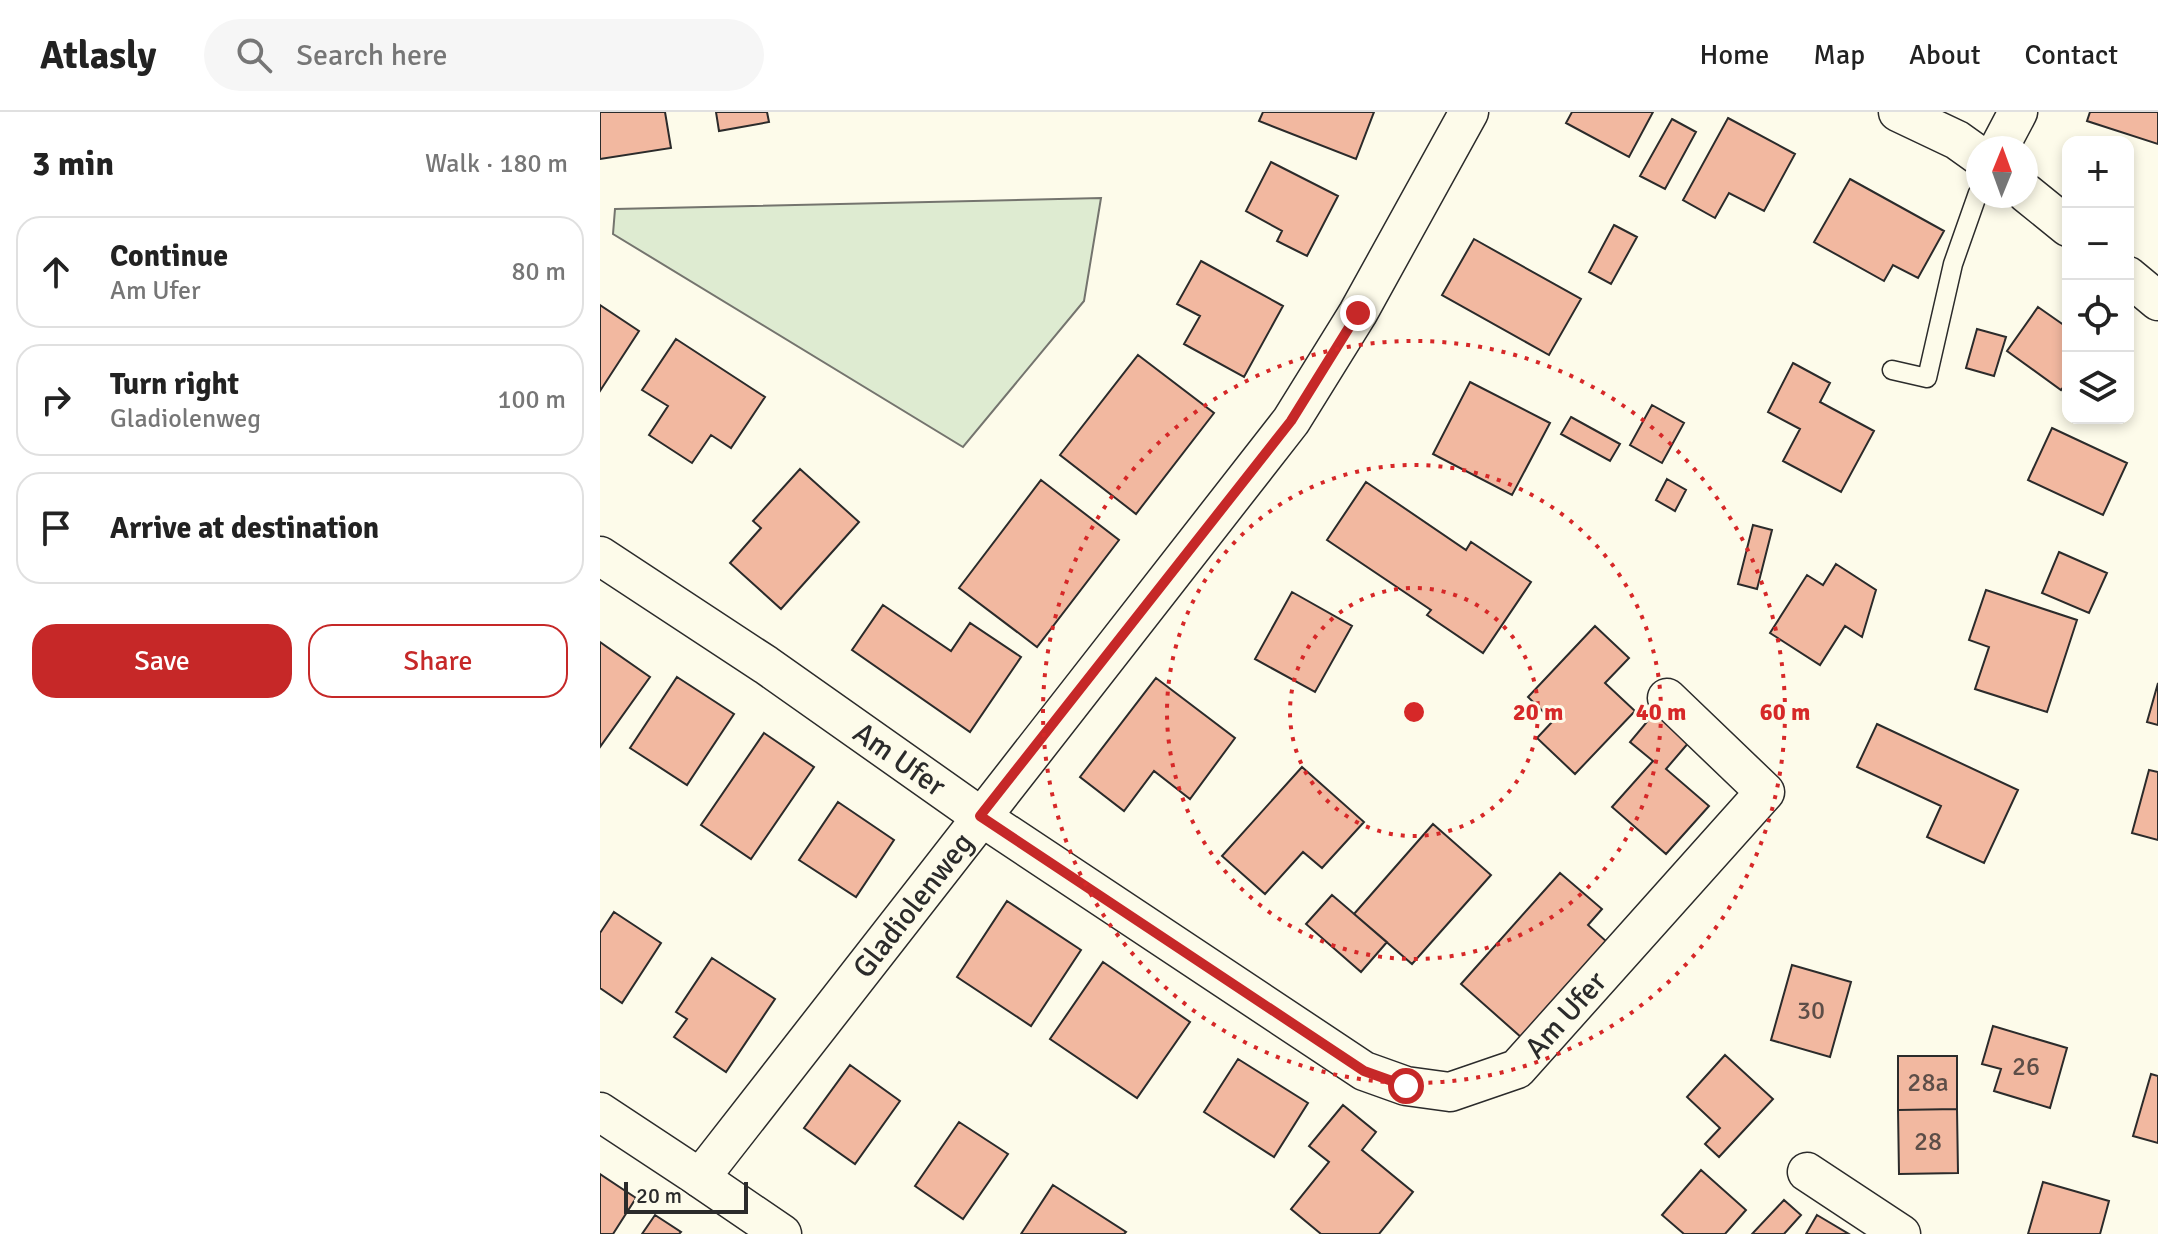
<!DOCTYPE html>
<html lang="en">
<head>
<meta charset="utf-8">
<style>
	:root { --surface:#fff; --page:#f6f6f6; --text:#222; --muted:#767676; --line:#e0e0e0; --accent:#c62828 }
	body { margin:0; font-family:Signika,sans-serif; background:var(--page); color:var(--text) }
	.controls { position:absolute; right:24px; top:24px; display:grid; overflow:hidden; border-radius:16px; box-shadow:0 4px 12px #0003 }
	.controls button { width:72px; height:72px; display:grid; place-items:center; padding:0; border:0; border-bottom:2px solid var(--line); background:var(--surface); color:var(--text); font:40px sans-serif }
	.compass { position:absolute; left:1366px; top:24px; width:72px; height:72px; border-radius:50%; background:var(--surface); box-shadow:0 4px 12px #0003; rotate:1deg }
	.scale { position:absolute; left:24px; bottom:20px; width:124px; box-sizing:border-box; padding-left:8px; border:4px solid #2b2b2b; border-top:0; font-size:22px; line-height:28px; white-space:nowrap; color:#2b2b2b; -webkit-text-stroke:6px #fdfbea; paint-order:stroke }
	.stop { position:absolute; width:24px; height:24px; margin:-18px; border:6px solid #c62828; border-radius:50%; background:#fff }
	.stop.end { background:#c62828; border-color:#fff; box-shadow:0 2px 8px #0008 }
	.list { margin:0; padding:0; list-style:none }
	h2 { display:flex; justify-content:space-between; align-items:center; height:104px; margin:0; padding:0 32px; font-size:34px }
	h2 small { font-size:26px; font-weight:400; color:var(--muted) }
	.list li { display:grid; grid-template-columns:52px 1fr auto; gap:24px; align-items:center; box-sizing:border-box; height:112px; margin:0 16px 16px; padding:0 16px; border:2px solid var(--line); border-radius:24px }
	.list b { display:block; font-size:30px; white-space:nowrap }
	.list p { margin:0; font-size:26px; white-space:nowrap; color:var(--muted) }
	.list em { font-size:26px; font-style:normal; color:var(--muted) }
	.actions { display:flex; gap:16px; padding:24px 32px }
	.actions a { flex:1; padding:18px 0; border:2px solid var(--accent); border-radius:24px; text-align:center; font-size:28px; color:var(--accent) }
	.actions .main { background:var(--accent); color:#fff }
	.icon { flex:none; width:44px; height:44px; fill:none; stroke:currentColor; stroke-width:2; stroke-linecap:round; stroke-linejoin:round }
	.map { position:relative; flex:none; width:1558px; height:1122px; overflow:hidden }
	header { display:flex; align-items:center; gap:48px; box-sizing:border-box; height:112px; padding:0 40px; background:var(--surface); border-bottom:2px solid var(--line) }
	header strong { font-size:38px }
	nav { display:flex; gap:44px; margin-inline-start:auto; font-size:28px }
	.search { width:560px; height:72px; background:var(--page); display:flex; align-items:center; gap:20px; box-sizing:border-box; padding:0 28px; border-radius:44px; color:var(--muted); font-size:30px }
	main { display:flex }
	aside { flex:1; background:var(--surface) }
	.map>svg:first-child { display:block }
	.green { fill:#deebd1; stroke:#74746e; stroke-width:2 }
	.building { fill:#f2b8a0; stroke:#2b2b2b; stroke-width:2 }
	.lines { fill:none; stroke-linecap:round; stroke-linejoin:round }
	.lane-casing { stroke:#2b2b2b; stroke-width:21 }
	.street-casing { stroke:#2b2b2b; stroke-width:41 }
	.lane { stroke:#fdfbea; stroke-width:18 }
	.street { stroke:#fdfbea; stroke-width:38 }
	.route { stroke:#c62828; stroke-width:10 }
	.ring { fill:none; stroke:#d62828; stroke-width:4; stroke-dasharray:4 8 }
	.labels { text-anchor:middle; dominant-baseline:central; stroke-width:6; stroke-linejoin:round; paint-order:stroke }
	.number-label { font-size:26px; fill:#5d4e48 }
	.street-label { font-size:30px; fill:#2b2b2b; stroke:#fdfbea }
	.centre { fill:#d62828; stroke:#fdfbea; stroke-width:4 }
	.ring-label { font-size:24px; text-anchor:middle; font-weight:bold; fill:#d62828; stroke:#fdfbea; stroke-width:6; stroke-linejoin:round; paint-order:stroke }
</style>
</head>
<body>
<header>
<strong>Atlasly</strong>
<div class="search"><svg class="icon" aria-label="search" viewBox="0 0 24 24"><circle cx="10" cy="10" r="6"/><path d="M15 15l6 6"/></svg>Search here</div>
<nav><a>Home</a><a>Map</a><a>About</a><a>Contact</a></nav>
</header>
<main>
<aside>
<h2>3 min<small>Walk · 180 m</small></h2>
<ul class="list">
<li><svg class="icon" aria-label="ahead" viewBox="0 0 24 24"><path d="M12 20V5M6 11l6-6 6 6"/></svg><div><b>Continue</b><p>Am Ufer</p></div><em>80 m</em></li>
<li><svg class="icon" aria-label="right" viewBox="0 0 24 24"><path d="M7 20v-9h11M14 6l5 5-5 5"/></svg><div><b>Turn right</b><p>Gladiolenweg</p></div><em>100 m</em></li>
<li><svg class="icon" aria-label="arrive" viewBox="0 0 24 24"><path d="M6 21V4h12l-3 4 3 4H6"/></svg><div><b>Arrive at destination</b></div></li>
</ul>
<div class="actions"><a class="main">Save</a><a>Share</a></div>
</aside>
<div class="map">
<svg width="1558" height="1122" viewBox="0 0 1558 1122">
	<rect width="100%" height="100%" fill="#fdfbea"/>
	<!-- green -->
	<path class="green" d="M501,86L484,189L363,335L13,122L15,97Z"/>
	<!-- building -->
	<path class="building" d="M0,0H65L71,36L0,47Z
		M116,0H167L169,10L119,19Z
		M663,0H774L756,47L659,9Z
		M972,0H1053L1029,45L966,11Z
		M1490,0H1558V32L1487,9Z
		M1128,6L1195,42L1164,99L1129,81L1115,106L1083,88Z
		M1072,7L1096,20L1065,77L1040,64Z
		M671,50L738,84L707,144L677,129L682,119L646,99Z
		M1250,67L1344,119L1318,166L1293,153L1284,169L1214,130Z
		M1014,113L1037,125L1011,172L989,160Z
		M874,127L981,187L949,243L842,183Z
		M601,149L683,194L644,265L584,232L600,204L577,192Z
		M0,193L39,219L0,279Z
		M1438,195L1468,216V269L1461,278L1407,239Z
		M1377,217L1406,225L1394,264L1366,256Z
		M76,227L165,285L131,336L111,323L92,351L49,323L68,294L42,278Z
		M538,243L614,301L536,402L460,343Z
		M1193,251L1230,271L1220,290L1274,319L1241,380L1183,349L1200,317L1168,300Z
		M870,270L950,311L912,383L833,342Z
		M1052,293L1084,311L1062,351L1030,333Z
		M971,305L1020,332L1010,349L961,322Z
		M1452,316L1527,351L1503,403L1428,368Z
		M200,357L259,410L181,497L130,451L161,416L153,409Z
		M1067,367L1086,378L1075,399L1056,388Z
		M441,368L519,428L437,535L359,476Z
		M766,370L866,438L871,430L931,470L883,541L827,503L831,498L727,428Z
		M1153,413L1172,418L1157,477L1138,472Z
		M1459,440L1507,461L1489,501L1442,481Z
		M1236,452L1276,478L1262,525L1245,514L1220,553L1170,521L1207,463L1223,473Z
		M1386,478L1477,508L1447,600L1375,577L1389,535L1369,528Z
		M692,480L752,514L715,580L655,547Z
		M283,493L351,539L370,511L421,545L370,620L252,538Z
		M995,514L1029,546L1005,571L1035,599L975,662L937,626L953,609L928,585Z
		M0,530L50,565L0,635Z
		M77,565L134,602L87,673L30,636Z
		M556,566L635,626L590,687L554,659L524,699L480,665Z
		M1558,571V613L1547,610Z
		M1056,599L1090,629L1066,657L1109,694L1066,742L1012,695L1053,649L1030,630Z
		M1277,612L1418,678L1384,751L1327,725L1341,694L1257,655Z
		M164,621L214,655L151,747L101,713Z
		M702,655L764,710L722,756L703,740L665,782L622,744Z
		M1549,658L1558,660V728L1532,721Z
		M238,690L294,728L256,785L199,748Z
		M833,712L891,763L812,852L754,802Z
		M960,761L1002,797L988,813L1007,830L922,926L861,872Z
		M732,783L787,830L761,860L706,812Z
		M407,789L481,838L431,914L357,865Z
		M14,800L61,831L22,891L0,876V821Z
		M112,846L175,887L126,960L74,925L87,907L76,900Z
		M503,850L590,910L537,986L450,927Z
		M1192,853L1251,870L1230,945L1171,928Z
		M1393,914L1467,936L1450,996L1394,979L1401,957L1382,952Z
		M1125,943L1173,987L1119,1045L1105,1032L1120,1016L1087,985Z
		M1298,944H1357V997L1298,998Z
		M638,947L708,991L674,1045L604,1000Z
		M250,953L300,989L255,1052L204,1016Z
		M1551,962L1558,964V1031L1533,1024Z
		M743,993L776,1020L762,1038L813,1080L779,1122H721L691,1097L729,1050L709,1034Z
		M1357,997L1358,1061L1299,1062L1298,998Z
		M359,1010L408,1042L363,1107L315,1074Z
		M1101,1058L1146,1098L1125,1122H1084L1062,1103Z
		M0,1062L36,1086L13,1122H0Z
		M1443,1070L1509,1089L1500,1122H1428Z
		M453,1073L526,1120L524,1122H421Z
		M1184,1088L1201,1103L1184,1122H1152Z
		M55,1103L81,1120L79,1122H42Z
		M1217,1103L1249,1122H1206Z"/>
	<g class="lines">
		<defs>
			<path id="lane" d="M1292,258L1327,266L1353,152L1378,81"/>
			<g id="street">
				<path d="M1298,0L1357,28L1378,43"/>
				<path d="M1399,36L1418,0"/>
				<path d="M1426,81L1468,115"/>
				<path d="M1528,164L1558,189"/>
				<path id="s1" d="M0,444L166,553L380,704L764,959L806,974L850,980L917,957L1165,680L1067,586"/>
				<path id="s2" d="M0,1000L100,1066L691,309L758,201L869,0"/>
				<path d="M1207,1060L1301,1122"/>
				<path d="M100,1066L182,1122"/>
			</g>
		</defs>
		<!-- lane casing -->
		<use href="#lane" class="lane-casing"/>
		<!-- street casing -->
		<use href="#street" class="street-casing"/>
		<!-- lane -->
		<use href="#lane" class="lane"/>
		<!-- street -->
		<use href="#street" class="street"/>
	</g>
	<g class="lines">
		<!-- route -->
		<path class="route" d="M758,201L691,309L380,704L764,959L806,974"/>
	</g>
	<!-- distance rings -->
	<g class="ring">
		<circle cx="814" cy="600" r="124"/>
		<circle cx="814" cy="600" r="247"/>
		<circle cx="814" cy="600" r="371"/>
	</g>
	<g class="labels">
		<!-- number labels -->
		<g class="number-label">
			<text x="1211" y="899">30</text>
			<text x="1426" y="955">26</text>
			<text x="1328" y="971">28a</text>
			<text x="1328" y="1030">28</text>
		</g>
		<!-- street labels -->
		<g class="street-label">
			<text stroke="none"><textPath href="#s1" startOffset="362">Am Ufer</textPath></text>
			<text stroke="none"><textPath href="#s2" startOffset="466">Gladiolenweg</textPath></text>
			<text stroke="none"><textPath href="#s1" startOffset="1154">Am Ufer</textPath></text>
		</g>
	</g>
	<circle cx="814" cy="600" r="12" class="centre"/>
	<g class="ring-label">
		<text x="938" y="608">20 m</text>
		<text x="1061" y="608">40 m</text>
		<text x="1185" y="608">60 m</text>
	</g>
</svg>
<div class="controls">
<button>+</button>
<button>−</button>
<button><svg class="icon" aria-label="locate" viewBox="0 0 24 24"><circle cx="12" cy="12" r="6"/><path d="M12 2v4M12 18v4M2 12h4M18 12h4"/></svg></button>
<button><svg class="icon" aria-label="layers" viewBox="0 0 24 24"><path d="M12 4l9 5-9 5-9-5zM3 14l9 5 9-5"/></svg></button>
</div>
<svg class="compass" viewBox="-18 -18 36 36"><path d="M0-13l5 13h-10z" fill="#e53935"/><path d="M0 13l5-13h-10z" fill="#767676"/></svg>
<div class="scale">20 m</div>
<div class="stop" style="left:806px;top:974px"></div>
<div class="stop end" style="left:758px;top:201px"></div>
</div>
</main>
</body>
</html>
